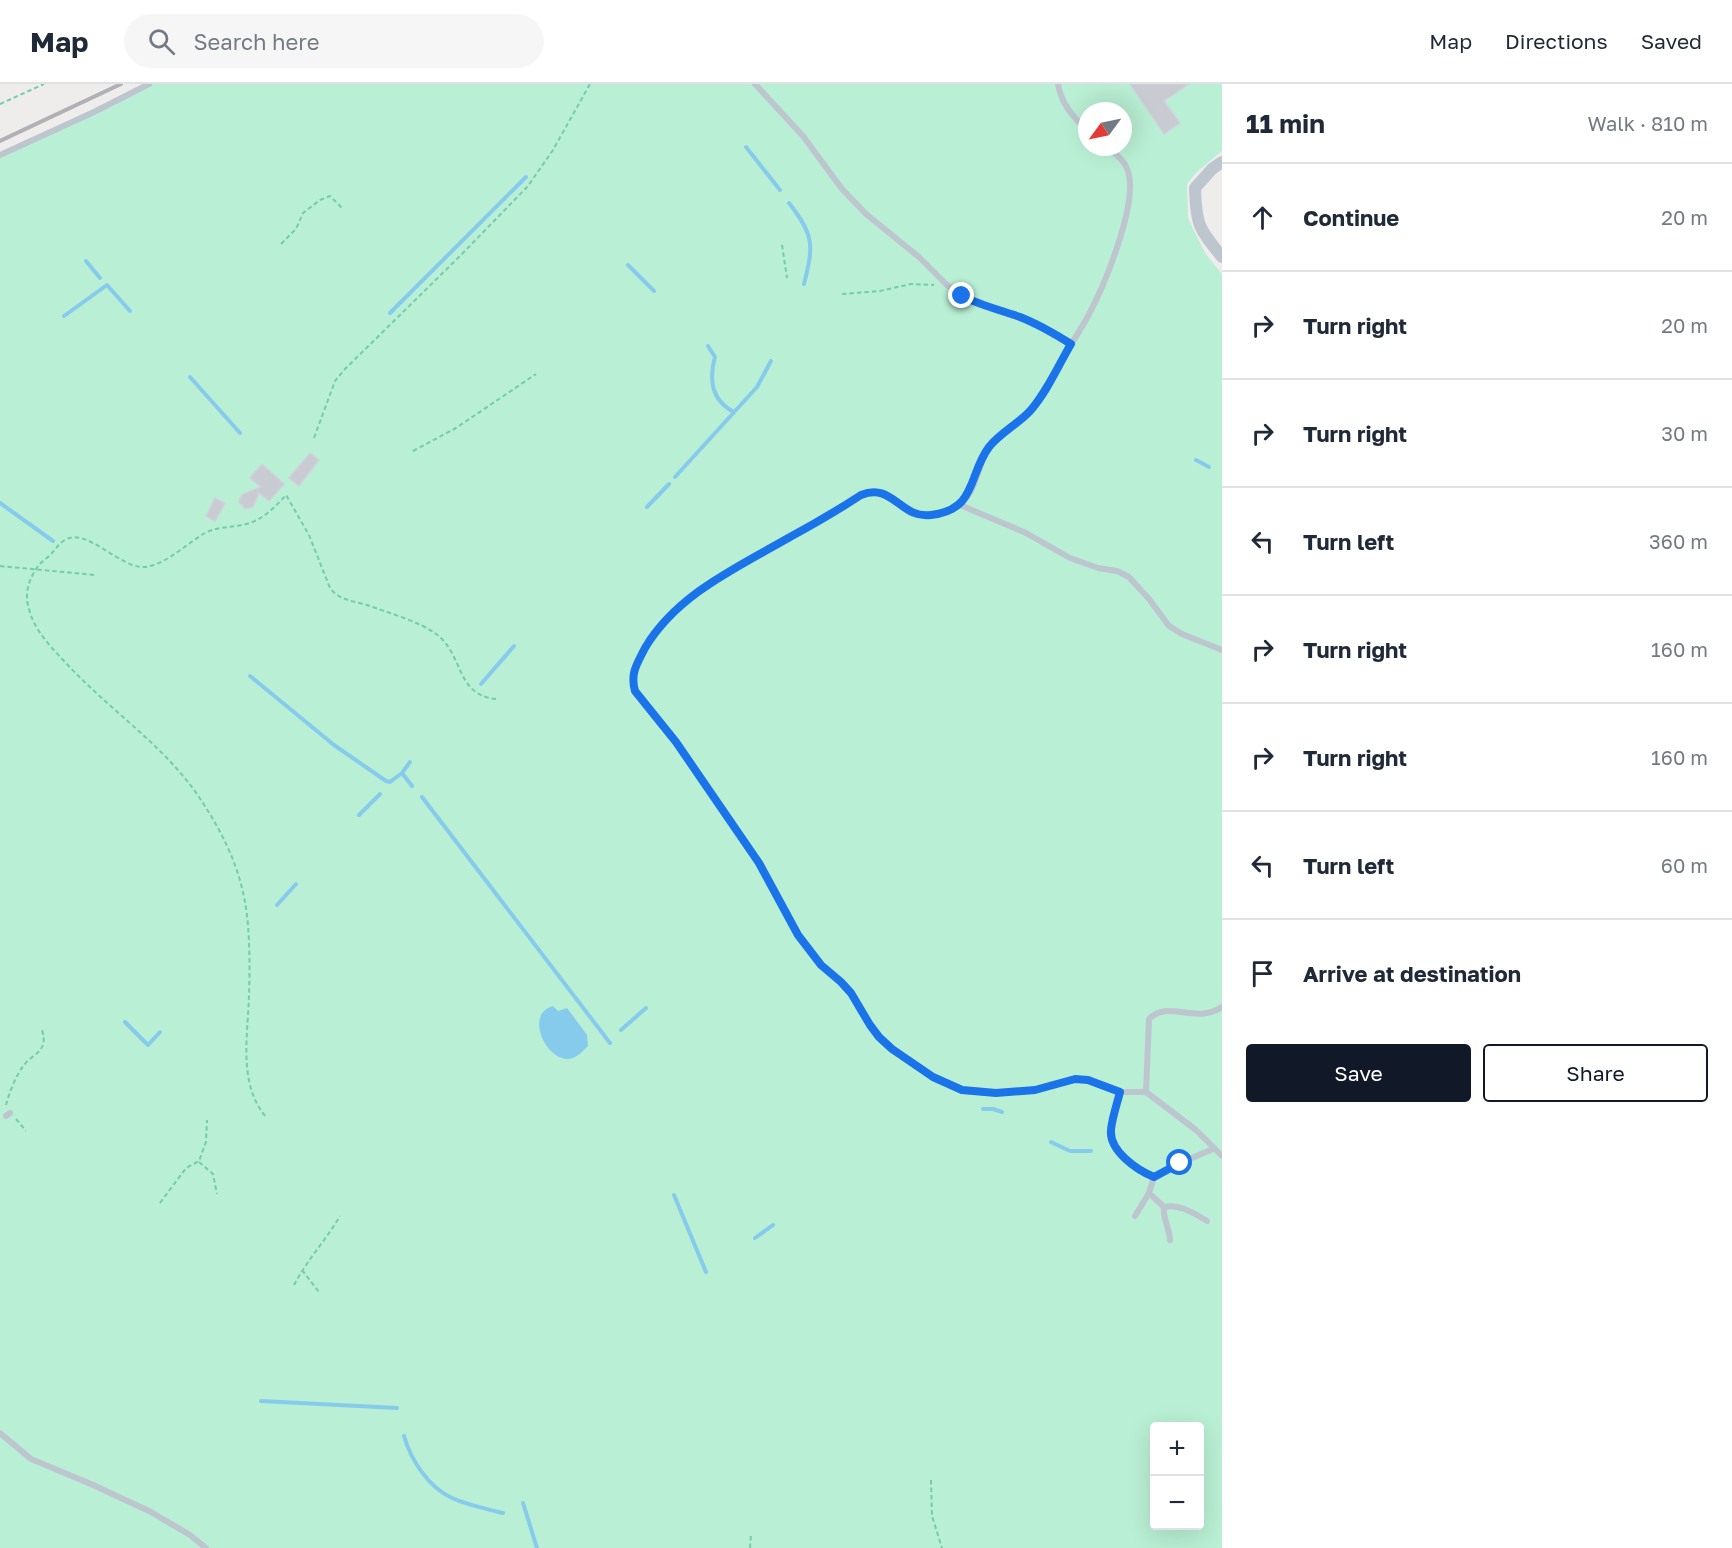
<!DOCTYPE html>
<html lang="en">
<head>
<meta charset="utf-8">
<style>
	:root { --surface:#fff; --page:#f6f6f7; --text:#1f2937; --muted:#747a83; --line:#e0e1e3; --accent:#111827 }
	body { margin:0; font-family:"Golos Text",sans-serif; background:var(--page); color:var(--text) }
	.controls { position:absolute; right:18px; bottom:18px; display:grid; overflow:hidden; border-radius:6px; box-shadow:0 6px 24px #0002 }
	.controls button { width:54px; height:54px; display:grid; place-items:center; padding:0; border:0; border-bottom:2px solid var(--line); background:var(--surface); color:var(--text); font:30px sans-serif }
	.compass { position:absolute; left:1078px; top:18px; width:54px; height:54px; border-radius:50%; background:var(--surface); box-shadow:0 6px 24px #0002; rotate:237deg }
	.stop { position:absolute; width:18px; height:18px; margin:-14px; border:4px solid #1a73e8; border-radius:50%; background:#fff }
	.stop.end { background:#1a73e8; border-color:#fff; box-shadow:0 2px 6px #0008 }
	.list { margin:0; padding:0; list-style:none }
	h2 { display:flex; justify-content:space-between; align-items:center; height:78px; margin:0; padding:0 24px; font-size:26px }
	h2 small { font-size:20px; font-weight:400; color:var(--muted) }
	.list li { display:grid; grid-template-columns:39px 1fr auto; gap:18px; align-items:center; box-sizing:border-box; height:108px; padding:0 24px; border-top:2px solid var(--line) }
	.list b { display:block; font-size:22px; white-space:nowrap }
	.list em { font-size:20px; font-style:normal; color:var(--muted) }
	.actions { display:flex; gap:12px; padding:18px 24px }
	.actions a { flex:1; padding:14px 0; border:2px solid var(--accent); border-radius:6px; text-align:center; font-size:21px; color:var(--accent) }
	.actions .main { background:var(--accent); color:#fff }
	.icon { flex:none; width:33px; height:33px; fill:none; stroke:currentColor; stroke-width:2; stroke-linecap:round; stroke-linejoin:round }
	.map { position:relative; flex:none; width:1222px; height:1464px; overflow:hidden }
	header { display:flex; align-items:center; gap:36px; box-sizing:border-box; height:84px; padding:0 30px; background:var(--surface); border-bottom:2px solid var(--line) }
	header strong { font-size:28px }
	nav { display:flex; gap:33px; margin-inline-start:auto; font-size:21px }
	.search { width:420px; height:54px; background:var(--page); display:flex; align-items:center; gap:15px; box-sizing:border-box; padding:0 21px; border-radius:33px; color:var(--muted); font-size:22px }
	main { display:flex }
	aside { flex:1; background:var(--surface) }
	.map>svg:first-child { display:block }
	.green { fill:#b9efd4; fill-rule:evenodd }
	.water { fill:#86cbec }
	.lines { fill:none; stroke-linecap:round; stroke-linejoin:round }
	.stream { stroke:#86cbec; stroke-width:4 }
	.building { fill:#c9cbd3; stroke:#d0d2d8; stroke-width:1.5 }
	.path { stroke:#71cdaa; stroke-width:2; stroke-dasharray:4.5 3; stroke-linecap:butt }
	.lane { stroke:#bdc5cf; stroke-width:6 }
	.street { stroke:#bdc5cf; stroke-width:12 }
	.rail { stroke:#afb1b7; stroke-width:4 }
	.route { stroke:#1a73e8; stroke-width:8 }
</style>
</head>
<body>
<header>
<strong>Map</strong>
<div class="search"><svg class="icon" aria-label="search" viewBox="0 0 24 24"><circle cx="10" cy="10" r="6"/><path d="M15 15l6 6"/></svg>Search here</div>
<nav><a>Map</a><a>Directions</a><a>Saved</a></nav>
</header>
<main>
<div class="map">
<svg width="1222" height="1464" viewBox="0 0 1222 1464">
	<rect width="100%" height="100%" fill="#efedec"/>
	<!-- green -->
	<path class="green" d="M144,0H1222V67L1197,88L1187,100L1188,134L1205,169L1222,190V1464H0V71ZM1087,27H1123V63H1087ZM1154,1342H1200V1442H1154Z"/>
	<!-- water -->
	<path class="water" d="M553,922L558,927L567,924L587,951L588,962C583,967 577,974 569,975C546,977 524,930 553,922Z"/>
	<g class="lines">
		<!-- stream -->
		<path class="stream" d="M746,63L780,106
			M789,119C814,151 814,161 804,200
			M86,177L100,194
			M628,181L654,207
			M390,229L526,93
			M64,232L107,201L130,227
			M708,262L715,273C709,296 711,316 734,328
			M190,293L240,349
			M1196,376L1209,383
			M675,393L757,303L771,277
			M0,419L53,457
			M647,423L669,400
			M250,592L334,661L386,697L390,698L402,689L410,678
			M481,600L514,562
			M402,689L412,702
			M422,713L610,959
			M359,731L380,710
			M277,821L296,800
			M125,938L148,961L160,948
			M621,946L646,924
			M983,1025H993L1002,1028
			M1051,1058L1070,1067H1091
			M674,1111L706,1188
			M755,1154L773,1141
			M261,1317L397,1324
			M404,1352C411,1376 428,1403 452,1414C468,1421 486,1425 503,1429
			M523,1419L537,1464"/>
	</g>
	<!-- building -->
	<path class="building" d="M1130,0H1189L1164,17L1180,39L1164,50Z
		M310,369L319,376L299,402L289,394Z
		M262,380L284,400L269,417L259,409L253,423L245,425L239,418L240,414L243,410L261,403L250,394Z
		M215,414L225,419L215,437L206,432Z"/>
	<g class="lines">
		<!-- path -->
		<path class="path" d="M0,20L44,0
			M281,160L296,145L303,129L320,116L330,112L342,124
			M782,161L787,194
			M842,210L880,207L911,200L934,201
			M314,354L335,297L344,286L461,171L528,102L553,66L590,0
			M413,367L456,344L536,290
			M0,482L95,491
			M6,1021C9,1009 16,991 24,981C33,969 49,968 42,946
			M265,1032C238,998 248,951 249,911C250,883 250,846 245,818C238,779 221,746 199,713C163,660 108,625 65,578C51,563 34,546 29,525C24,509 29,495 38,482C42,477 48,474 52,469C56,465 59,459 65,456C86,442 120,485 145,483C167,480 186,460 205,449C218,442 232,444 246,440C263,436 275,423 286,411L309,451L330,504C339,516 353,517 367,521C386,528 421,538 436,550C464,570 455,611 496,615
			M16,1035L26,1047
			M199,1078L213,1090L217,1110
			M160,1119L186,1084L199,1077L206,1058L207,1036
			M302,1186L319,1208
			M294,1201C307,1176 326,1156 340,1132
			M931,1396L932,1432L942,1464
			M750,1464L751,1450"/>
		<!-- lane -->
		<path class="lane" d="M755,0L803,52L842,105L866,130L919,173L947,201L962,212L978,220L999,226L1036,240L1071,260
			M1058,0C1061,19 1073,33 1087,46
			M1107,63C1117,71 1126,77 1129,91C1136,125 1104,203 1087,234C1079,248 1070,262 1061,277C1052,293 1044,309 1033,324C1020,339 1001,348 989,363C977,381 977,411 957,422C945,429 927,435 913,429C892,421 889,400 862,411C837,426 811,441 786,455C735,484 676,511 645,564C637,580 630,589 635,607L676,658L759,779L798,851L821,881L841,898L851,909L870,941L879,953L893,965L933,993L962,1007L996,1009L1035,1006L1075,995L1088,996L1120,1008H1146L1196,1046L1222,1072
			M0,71L94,28L149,0
			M960,421L1026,449L1070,474L1098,484L1117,487L1129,493L1149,515L1169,542L1182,550L1222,566
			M1120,1008C1117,1020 1112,1034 1111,1046C1110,1067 1137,1086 1154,1093
			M1146,1008L1149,935C1168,915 1195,941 1222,923
			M6,1032L10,1029
			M1149,1109L1164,1123
			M1135,1132L1149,1109L1154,1093L1180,1079L1213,1065
			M1170,1156C1170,1145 1162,1133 1164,1123C1179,1119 1195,1130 1207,1137
			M0,1349L31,1375L91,1400L151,1428L190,1451L206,1464"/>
		<!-- street -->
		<path class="street" d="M1222,78L1212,85L1195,104C1196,141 1199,145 1222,173"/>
		<!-- rail -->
		<path class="rail" d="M0,57L121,0"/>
	</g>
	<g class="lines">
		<!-- route -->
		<path class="route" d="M962,212C980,221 1000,226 1020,233C1038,240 1055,250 1071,260C1058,282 1047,308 1030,327C1018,340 1000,349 989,363C968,391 977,426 931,431C900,435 893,398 861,411C838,426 814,440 790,453C738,483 677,510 645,564C637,580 630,589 635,607L676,658L759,779L798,851L821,881L841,898L851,909L870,941L879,953L892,965L933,993L962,1006L996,1009L1035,1006L1075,995L1088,996L1120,1008C1117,1020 1112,1034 1111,1046C1109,1067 1137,1086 1154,1093L1180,1079"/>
	</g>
</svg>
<div class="controls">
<button>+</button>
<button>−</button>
</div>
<svg class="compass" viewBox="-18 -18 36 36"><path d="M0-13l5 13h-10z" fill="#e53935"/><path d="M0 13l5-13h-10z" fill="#747a83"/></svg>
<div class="stop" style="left:1180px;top:1079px"></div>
<div class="stop end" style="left:962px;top:212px"></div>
</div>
<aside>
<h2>11 min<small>Walk · 810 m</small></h2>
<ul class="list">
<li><svg class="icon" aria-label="ahead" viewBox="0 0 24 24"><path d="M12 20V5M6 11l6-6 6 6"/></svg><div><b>Continue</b></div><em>20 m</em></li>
<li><svg class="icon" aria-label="right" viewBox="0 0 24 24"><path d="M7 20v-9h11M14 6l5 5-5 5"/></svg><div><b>Turn right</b></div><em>20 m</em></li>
<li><svg class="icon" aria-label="right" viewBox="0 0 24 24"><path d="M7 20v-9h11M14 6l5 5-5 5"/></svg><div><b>Turn right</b></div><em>30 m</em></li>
<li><svg class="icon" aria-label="left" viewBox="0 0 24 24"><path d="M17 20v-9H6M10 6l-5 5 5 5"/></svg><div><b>Turn left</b></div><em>360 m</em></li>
<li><svg class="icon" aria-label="right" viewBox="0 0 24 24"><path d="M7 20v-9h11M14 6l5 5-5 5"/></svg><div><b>Turn right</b></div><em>160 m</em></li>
<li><svg class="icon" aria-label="right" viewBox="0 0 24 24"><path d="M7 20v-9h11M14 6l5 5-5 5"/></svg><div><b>Turn right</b></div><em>160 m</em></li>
<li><svg class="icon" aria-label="left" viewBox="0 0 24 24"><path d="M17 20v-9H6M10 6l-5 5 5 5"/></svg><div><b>Turn left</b></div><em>60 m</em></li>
<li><svg class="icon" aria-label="arrive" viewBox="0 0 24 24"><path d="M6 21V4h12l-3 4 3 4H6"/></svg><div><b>Arrive at destination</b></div></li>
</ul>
<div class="actions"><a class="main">Save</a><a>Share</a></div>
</aside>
</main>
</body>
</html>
